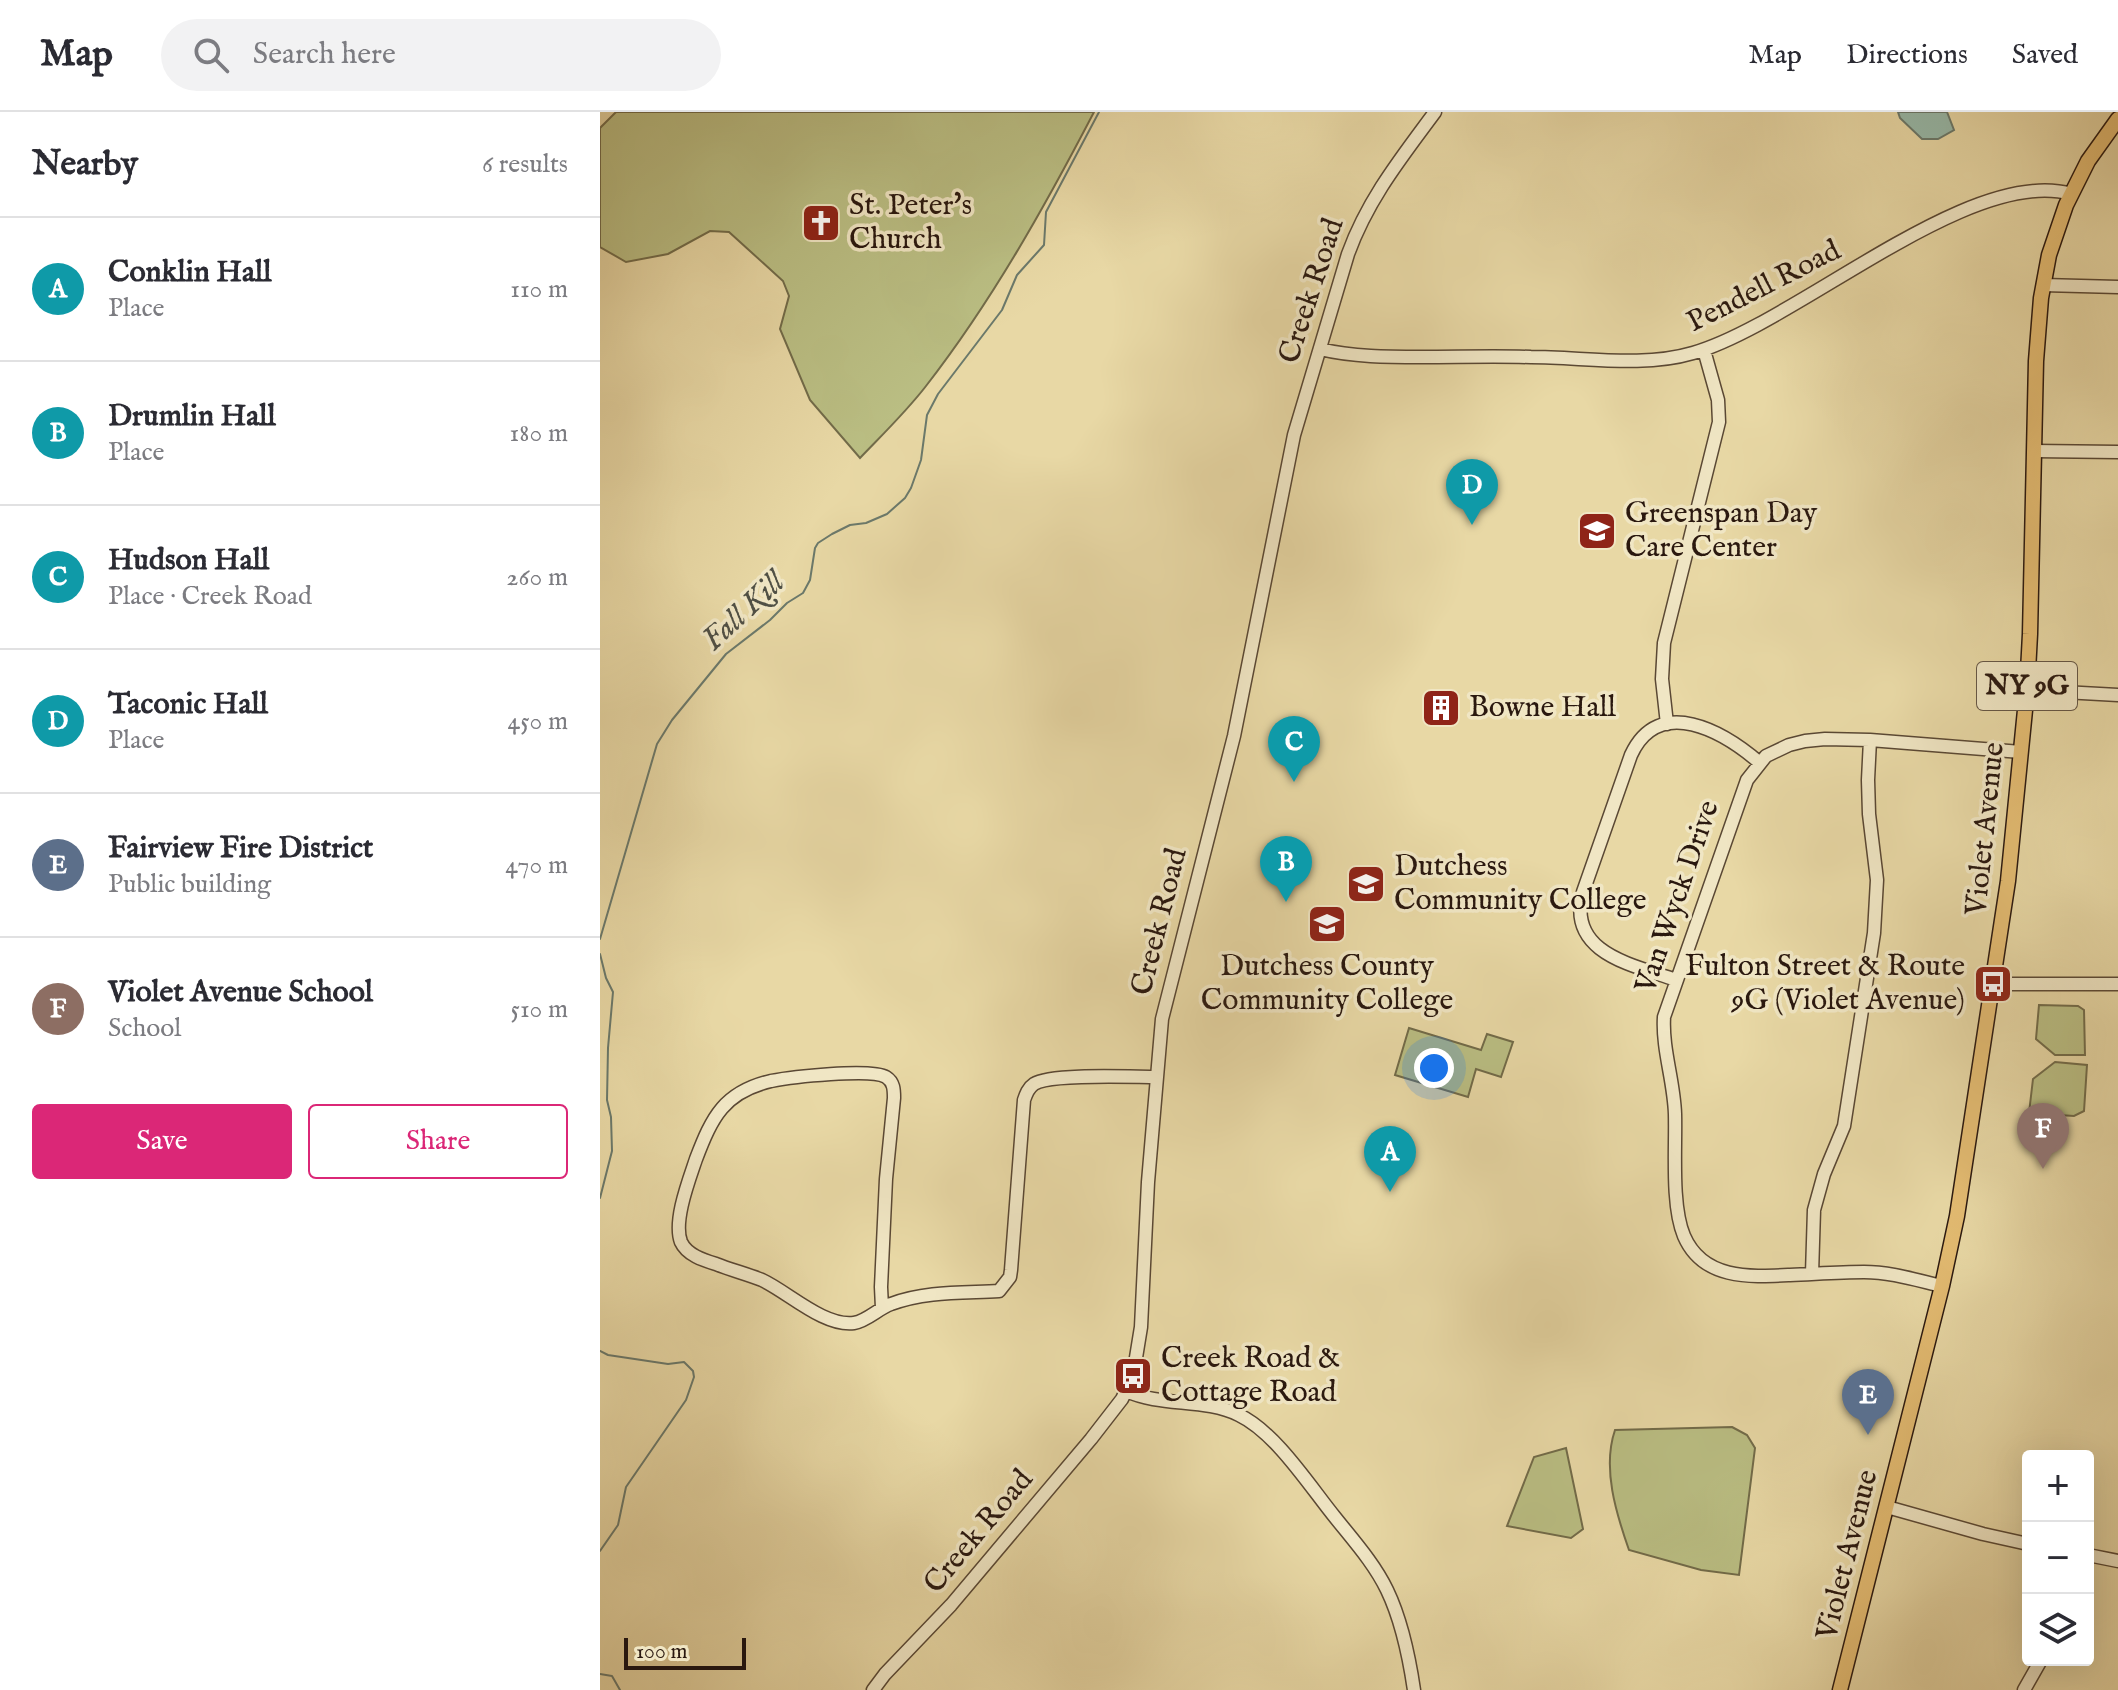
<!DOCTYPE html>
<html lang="en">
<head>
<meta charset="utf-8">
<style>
	:root { --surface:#fff; --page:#f2f2f3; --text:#2b2b33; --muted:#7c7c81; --line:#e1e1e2; --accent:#db2777 }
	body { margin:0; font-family:"IM FELL English",serif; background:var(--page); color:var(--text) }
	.controls { position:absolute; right:24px; bottom:24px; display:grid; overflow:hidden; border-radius:8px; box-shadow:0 8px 32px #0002 }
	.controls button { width:72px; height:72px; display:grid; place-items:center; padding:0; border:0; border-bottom:2px solid var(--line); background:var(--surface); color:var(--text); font:40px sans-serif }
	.scale { position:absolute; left:24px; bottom:20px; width:122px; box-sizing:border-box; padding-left:8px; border:4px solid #2a180f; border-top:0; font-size:22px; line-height:28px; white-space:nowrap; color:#2a180f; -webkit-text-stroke:6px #f0e6c4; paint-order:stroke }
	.you { position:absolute; left:834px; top:956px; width:28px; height:28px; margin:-20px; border:6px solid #fff; border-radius:50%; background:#1a73e8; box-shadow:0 0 0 12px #1a73e833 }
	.badge { display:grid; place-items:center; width:52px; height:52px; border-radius:50%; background:var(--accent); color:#fff; font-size:26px; font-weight:700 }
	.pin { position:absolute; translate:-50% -66px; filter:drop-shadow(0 2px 4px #0008) }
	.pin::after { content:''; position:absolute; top:42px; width:28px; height:24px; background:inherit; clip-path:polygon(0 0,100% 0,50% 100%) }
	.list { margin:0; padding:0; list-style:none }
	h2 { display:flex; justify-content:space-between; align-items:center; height:104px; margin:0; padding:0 32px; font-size:34px }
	h2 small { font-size:26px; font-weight:400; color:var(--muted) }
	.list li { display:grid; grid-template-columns:52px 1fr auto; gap:24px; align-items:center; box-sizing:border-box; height:144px; padding:0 32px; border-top:2px solid var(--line) }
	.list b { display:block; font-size:30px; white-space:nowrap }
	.list p { margin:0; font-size:26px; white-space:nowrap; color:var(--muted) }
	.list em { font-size:26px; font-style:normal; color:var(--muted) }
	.actions { display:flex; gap:16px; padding:24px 32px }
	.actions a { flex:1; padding:18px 0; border:2px solid var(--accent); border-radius:8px; text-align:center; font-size:28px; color:var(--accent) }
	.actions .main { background:var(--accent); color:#fff }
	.icon { flex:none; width:44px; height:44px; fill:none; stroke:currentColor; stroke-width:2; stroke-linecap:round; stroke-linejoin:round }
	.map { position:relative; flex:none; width:1518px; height:1578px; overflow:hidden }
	header { display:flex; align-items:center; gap:48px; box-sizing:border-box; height:112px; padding:0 40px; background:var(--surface); border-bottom:2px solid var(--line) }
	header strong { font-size:38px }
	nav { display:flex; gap:44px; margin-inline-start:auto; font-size:28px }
	.search { width:560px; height:72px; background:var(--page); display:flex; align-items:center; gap:20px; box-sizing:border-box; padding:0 28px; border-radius:44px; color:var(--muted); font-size:30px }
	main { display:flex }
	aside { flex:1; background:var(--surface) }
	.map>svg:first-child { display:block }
	.green { fill:#babe83; stroke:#726b49; stroke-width:2 }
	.water { fill:#97b9a9; stroke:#6b796b; stroke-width:2 }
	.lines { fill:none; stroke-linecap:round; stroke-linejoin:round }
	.stream { stroke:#6b796b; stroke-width:2 }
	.minor-casing { stroke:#5a4834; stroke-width:15 }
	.major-casing { stroke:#2a180f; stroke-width:17 }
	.minor { stroke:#f0e6c4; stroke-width:12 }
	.major { stroke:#e4bc72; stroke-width:14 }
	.labels { text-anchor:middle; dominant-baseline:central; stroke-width:7; stroke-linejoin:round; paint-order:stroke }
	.shield { fill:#f0e6c4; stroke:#655645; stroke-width:2 }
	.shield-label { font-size:28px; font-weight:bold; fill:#2a180f }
	.poi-label { font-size:30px; fill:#2a180f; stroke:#f0e6c4; text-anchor:start }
	.street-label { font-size:30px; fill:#2a180f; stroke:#f0e6c4 }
	.water-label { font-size:32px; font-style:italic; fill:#505045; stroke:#f0e6c4 }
</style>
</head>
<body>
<header>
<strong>Map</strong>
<div class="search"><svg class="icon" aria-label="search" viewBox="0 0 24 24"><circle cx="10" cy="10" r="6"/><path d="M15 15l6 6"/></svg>Search here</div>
<nav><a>Map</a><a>Directions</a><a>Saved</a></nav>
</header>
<main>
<aside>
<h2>Nearby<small>6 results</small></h2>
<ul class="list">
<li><span class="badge" style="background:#0f9aa8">A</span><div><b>Conklin Hall</b><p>Place</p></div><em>110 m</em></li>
<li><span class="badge" style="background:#0f9aa8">B</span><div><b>Drumlin Hall</b><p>Place</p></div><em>180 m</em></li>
<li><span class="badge" style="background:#0f9aa8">C</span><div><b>Hudson Hall</b><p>Place · Creek Road</p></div><em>260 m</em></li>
<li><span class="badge" style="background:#0f9aa8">D</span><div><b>Taconic Hall</b><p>Place</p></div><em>450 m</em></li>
<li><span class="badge" style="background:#5c6f8a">E</span><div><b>Fairview Fire District</b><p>Public building</p></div><em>470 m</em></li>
<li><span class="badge" style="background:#8d6e63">F</span><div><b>Violet Avenue School</b><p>School</p></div><em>510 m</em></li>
</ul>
<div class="actions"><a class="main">Save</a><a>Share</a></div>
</aside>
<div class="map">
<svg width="1518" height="1578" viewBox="0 0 1518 1578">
	<rect width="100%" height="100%" fill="#e8d8a5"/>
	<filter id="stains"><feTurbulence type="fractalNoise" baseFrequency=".0025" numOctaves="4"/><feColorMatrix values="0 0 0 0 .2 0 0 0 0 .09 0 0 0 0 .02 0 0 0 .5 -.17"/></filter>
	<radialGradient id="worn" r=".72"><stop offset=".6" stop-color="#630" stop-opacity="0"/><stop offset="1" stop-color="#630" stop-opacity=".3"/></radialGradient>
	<!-- green -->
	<path class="green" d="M16,0H494C444,96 392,189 326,274C306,300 282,323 260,346L210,288L180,217L189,184L183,169L129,120L110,119L68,142L26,150L0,135V16Z
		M1439,893L1478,894L1484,898L1485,943H1455L1436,927Z
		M809,916L881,938L887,922L913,930L901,965L876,957L868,985L795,963Z
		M1455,950L1487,953L1484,999L1474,1004L1429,1001L1433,967Z
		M1132,1315L1147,1323L1155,1336L1139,1463L1101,1458L1029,1438C1016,1401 1002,1356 1015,1318Z
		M966,1336L983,1417L971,1426L907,1414L934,1345Z"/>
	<!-- water -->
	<path class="water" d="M1298,0H1347L1354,18L1338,27H1322L1300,6Z"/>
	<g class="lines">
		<!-- stream -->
		<path class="stream" d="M0,827L57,632L72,608L126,542L170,508L187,491L203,481L210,468L215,436L218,431L232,422L250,413L266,411L287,402L305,386L311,376L321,348L327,303L338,282L402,198L417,163L444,133L446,100L499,0
			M0,842L6,866L13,880L8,936L7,988L11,1005L12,1039L0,1086
			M0,1239L8,1243L68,1252L84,1250L93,1259L94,1265L86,1288L26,1375L18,1413L0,1439
			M0,1562L12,1564L20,1578"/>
		<defs>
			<path id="minor" d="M1443,173L1518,175
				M720,237C753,245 788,245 822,245C858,245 895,244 931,245C984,245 1042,256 1093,241C1197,211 1370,53 1471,82
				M1434,339L1518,340
				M1427,578L1518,583
				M1067,612L1062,567L1064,531L1119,310L1118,288L1104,238
				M1076,868C1034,853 966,842 983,780L1031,643C1059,582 1124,620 1160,651
				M1393,872H1518
				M1212,1162L1214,1098L1224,1062L1244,1014L1274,821L1277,768L1269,702L1268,668L1270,628
				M1342,1174C1316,1168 1290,1160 1264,1160C1239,1160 1215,1162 1190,1163C1150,1165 1103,1168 1084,1124C1071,1093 1076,1036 1075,1002C1074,969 1062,937 1064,905L1147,668L1166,644L1189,633L1205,629L1225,627L1270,628L1421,640
				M282,1196L281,1175L286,1067L294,986C294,978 294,970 286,965C271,956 191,965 171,969C124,980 112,1005 96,1047C89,1068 73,1109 81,1130C87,1143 103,1148 116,1152C131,1158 147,1162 162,1168C188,1180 224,1215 254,1211C267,1209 279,1196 291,1192C325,1179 363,1181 399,1179L410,1165L411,1158L424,988C426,982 428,976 434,972C451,961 532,965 556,965
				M526,1279C562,1295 604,1286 639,1303C675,1320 709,1373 734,1404C753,1428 774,1451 787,1478C802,1509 809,1544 814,1578
				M1287,1395L1383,1422L1428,1432
				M1488,1443L1518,1449
				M273,1578L285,1562L351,1493L491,1327L522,1287L533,1264L541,1215L548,1070L562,907L634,624L694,323L748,142C768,87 801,46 835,0
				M1424,1578L1441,1548"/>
			<path id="major" d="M1240,1578L1342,1174L1357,1104L1402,808L1408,769L1427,578L1430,522L1436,249L1441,186L1449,143L1466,93L1488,49L1518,7"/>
		</defs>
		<!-- minor casing -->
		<use href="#minor" class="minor-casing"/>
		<!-- major casing -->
		<use href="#major" class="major-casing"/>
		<!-- minor -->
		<use href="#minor" class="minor"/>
		<!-- major -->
		<use href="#major" class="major"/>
	</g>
	<!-- icons -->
	<defs>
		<symbol id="church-square" viewBox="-11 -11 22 22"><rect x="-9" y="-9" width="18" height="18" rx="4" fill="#8f2418" stroke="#f0e6c4"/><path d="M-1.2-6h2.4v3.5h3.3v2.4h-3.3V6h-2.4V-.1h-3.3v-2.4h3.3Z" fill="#fff"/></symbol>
		<symbol id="school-square" viewBox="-11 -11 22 22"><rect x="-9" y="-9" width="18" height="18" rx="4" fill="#8f2418" stroke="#f0e6c4"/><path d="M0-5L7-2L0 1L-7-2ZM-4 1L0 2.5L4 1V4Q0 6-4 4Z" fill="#fff"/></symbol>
		<symbol id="building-square" viewBox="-11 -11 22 22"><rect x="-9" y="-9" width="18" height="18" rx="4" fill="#8f2418" stroke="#f0e6c4"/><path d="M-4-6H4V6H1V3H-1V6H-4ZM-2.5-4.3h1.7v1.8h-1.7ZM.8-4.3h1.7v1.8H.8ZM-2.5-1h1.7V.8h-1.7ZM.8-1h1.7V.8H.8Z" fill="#fff"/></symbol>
		<symbol id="university-square" viewBox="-11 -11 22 22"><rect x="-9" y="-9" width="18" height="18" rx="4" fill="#8f2418" stroke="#f0e6c4"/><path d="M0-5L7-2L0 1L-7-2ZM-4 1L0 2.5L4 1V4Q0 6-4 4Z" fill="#fff"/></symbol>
		<symbol id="bus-square" viewBox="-11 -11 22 22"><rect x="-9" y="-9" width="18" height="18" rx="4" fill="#8f2418" stroke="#f0e6c4"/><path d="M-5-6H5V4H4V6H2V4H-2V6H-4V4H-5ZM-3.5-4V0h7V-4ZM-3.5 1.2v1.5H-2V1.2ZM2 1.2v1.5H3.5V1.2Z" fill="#fff"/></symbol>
	</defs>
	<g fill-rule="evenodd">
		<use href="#church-square" x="199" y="89" width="44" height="44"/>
		<use href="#school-square" x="975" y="397" width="44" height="44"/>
		<use href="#building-square" x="819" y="574" width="44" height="44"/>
		<use href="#university-square" x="744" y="750" width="44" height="44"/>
		<use href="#school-square" x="705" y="790" width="44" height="44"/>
		<use href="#bus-square" x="1371" y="850" width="44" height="44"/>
		<use href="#bus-square" x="511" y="1242" width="44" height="44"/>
	</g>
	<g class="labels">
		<!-- shield labels -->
		<rect class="shield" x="1377" y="550" width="100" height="48" rx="6"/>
		<g class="shield-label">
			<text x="1427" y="574">NY 9G</text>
		</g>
		<!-- poi labels -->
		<g class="poi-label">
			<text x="249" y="94">St. Peter's<tspan x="249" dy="34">Church</tspan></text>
			<text x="1025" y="402">Greenspan Day<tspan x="1025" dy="34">Care Center</tspan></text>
			<text x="869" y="596">Bowne Hall</text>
			<text x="794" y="755">Dutchess<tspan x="794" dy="34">Community College</tspan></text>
			<text x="727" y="855" text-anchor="middle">Dutchess County<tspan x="727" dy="34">Community College</tspan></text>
			<text x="1365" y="855" text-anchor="end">Fulton Street &amp; Route<tspan x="1365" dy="34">9G (Violet Avenue)</tspan></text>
			<text x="561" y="1247">Creek Road &amp;<tspan x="561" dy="34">Cottage Road</tspan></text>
		</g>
		<!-- street labels -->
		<g class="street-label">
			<text transform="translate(1164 175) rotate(-27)">Pendell Road</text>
			<text transform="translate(712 179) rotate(-72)">Creek Road</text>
			<text transform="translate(1386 717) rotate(-84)">Violet Avenue</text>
			<text transform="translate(1078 785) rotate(-71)">Van Wyck Drive</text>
			<text transform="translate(560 810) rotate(-76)">Creek Road</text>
			<text transform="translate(379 1420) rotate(-50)">Creek Road</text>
			<text transform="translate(1248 1443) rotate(-76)">Violet Avenue</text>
		</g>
		<!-- water labels -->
		<g class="water-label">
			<text transform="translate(144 500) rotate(-43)">Fall Kill</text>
		</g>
	</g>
	<rect width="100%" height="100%" filter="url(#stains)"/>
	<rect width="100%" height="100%" fill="url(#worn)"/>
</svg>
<div class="controls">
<button>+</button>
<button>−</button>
<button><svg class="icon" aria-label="layers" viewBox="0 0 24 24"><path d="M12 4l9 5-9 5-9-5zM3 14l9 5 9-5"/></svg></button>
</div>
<div class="scale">100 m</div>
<div class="you"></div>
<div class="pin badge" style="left:790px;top:1080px;background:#0f9aa8">A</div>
<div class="pin badge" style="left:686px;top:790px;background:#0f9aa8">B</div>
<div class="pin badge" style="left:694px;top:670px;background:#0f9aa8">C</div>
<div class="pin badge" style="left:872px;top:413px;background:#0f9aa8">D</div>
<div class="pin badge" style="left:1268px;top:1323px;background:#5c6f8a">E</div>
<div class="pin badge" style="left:1443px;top:1057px;background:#8d6e63">F</div>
</div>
</main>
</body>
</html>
